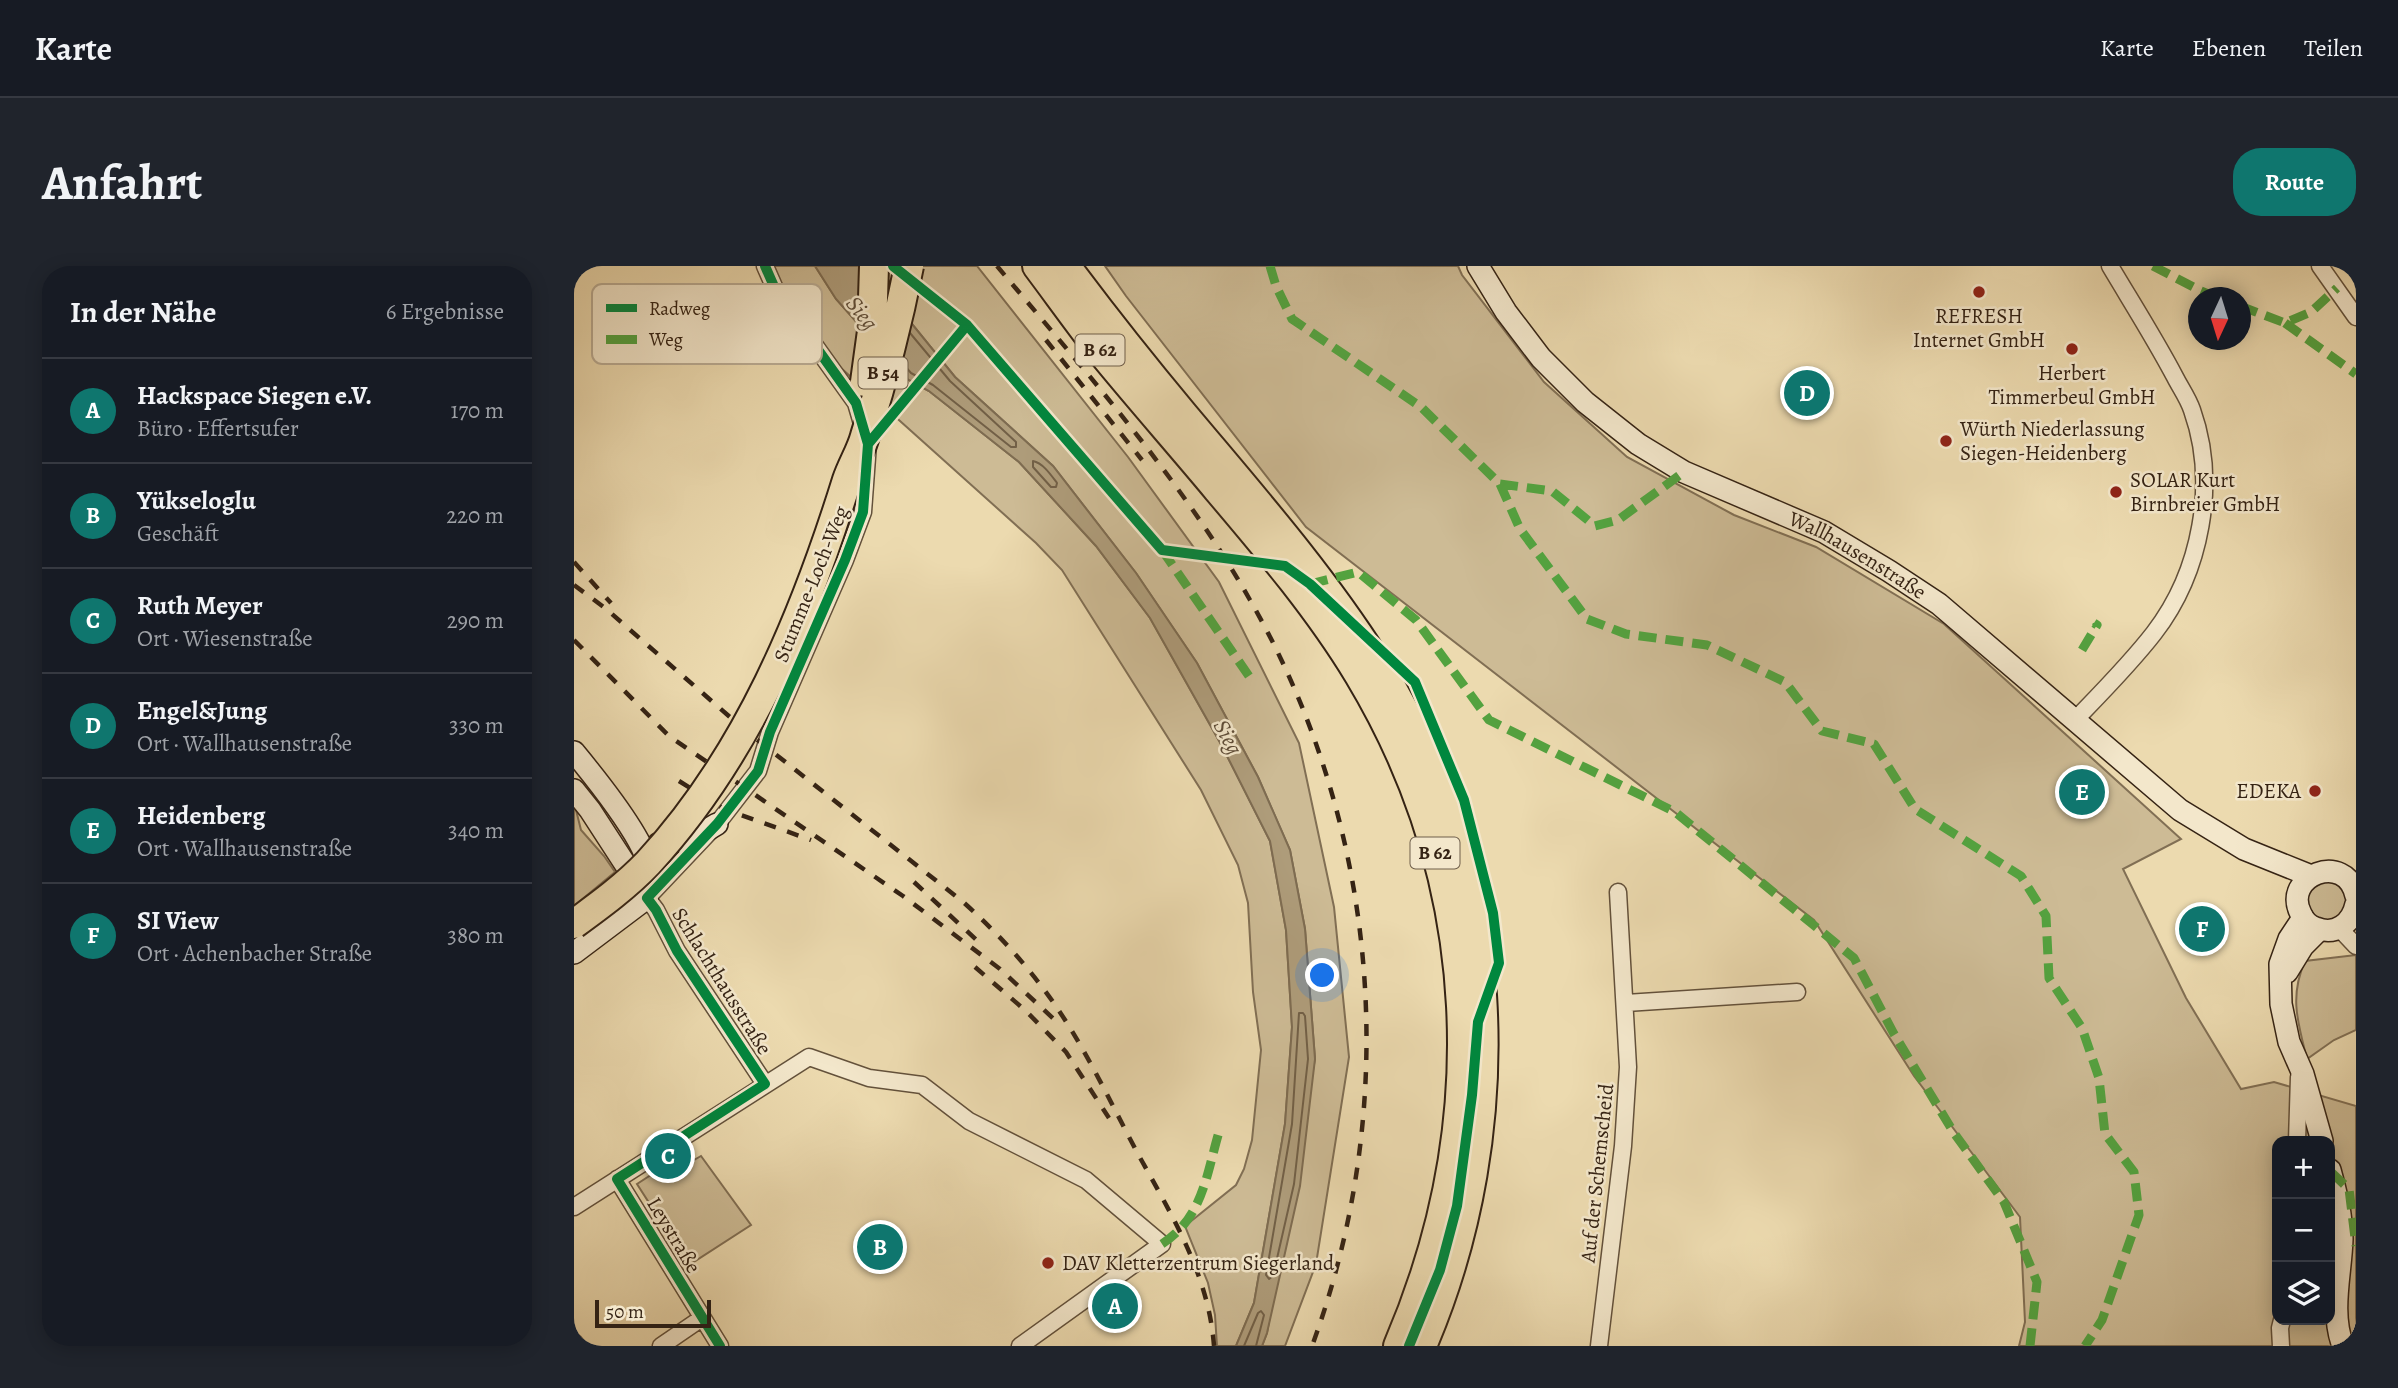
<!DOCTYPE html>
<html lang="de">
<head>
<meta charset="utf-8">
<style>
	:root { --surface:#171b24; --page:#20242c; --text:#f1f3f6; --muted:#9ea1a6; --line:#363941; --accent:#0f766e }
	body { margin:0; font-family:Alegreya,serif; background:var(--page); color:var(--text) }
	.controls { position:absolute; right:21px; bottom:21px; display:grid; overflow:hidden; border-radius:14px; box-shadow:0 4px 18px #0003 }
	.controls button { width:63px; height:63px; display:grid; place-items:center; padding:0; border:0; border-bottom:2px solid var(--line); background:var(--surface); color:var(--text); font:35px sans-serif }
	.compass { position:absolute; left:1614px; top:21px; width:63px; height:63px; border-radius:50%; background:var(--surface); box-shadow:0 4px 18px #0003; rotate:184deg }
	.scale { position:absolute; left:21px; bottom:18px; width:116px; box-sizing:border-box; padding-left:7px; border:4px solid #352314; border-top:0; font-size:19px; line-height:24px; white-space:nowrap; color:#352314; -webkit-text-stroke:5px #f3e7cb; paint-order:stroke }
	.you { position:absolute; left:749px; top:710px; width:24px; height:24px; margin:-18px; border:5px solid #fff; border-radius:50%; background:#1a73e8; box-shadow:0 0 0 10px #1a73e833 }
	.badge { display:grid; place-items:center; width:46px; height:46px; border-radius:50%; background:var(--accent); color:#fff; font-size:23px; font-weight:700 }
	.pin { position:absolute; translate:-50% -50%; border:4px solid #fff; box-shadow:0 2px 7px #0006 }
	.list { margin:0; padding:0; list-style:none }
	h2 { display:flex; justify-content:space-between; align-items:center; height:91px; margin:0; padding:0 28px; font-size:30px }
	h2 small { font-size:23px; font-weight:400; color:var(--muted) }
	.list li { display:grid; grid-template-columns:46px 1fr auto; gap:21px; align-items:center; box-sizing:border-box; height:105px; padding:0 28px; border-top:2px solid var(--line) }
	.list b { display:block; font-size:26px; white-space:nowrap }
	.list p { margin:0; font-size:23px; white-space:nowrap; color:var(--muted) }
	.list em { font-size:23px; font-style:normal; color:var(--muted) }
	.icon { flex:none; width:38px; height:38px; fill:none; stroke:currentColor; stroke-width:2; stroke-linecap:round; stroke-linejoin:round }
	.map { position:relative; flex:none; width:1782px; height:1080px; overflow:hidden; border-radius:28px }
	header { display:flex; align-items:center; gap:42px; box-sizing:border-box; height:98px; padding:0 35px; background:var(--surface); border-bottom:2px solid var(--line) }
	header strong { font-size:33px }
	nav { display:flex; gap:38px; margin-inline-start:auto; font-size:24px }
	.intro { display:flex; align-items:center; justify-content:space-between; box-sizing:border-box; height:168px; padding:0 42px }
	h1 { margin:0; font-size:49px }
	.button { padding:18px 32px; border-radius:28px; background:var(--accent); color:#fff; font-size:24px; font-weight:700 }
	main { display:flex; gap:42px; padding:0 42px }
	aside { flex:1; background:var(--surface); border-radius:28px; box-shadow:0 4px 18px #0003 }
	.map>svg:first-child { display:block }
	.green { fill:#cdbb95; stroke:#816f54; stroke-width:2; fill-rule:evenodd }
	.water { fill:#ae9c7a; stroke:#7e6c51; stroke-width:2 }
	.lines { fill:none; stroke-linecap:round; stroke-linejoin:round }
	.shore { stroke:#726047; stroke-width:2 }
	.street-casing { stroke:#63513b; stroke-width:19 }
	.secondary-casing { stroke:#352314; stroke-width:24 }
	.highway-casing { stroke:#352314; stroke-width:32 }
	.street { stroke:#f3e7cb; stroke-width:16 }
	.secondary { stroke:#f3e7cb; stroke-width:21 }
	.highway { stroke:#ecdaaf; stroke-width:28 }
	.rail { stroke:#352314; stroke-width:4.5; stroke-dasharray:12 12; stroke-linecap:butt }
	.highway-bridge-casing { stroke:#352314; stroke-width:32; stroke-linecap:butt }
	.highway-bridge { stroke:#ecdaaf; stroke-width:28 }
	.quiet { stroke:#53a23f; stroke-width:9; stroke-dasharray:18 9; stroke-linecap:butt }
	.cycleway-casing { stroke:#f3e7cb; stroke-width:15 }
	.cycleway { stroke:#00873e; stroke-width:10 }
	.poi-dot { fill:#8f2418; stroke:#f3e7cb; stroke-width:2.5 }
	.labels { text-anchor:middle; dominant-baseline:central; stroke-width:5; stroke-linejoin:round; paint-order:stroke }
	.shield { fill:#f3e7cb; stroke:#6e5e4b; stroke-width:2 }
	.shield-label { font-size:19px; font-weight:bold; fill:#352314 }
	.poi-label { font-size:21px; fill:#352314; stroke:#f3e7cb; text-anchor:start }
	.street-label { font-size:21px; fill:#352314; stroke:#f3e7cb }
	.water-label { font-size:23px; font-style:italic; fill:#5f4d38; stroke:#f3e7cb }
	.key { fill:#f3e7cb; stroke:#baac94; stroke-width:2 }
	.key-label { font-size:19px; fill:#352314 }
</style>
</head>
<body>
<header>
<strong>Karte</strong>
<nav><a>Karte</a><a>Ebenen</a><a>Teilen</a></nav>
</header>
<div class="intro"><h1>Anfahrt</h1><a class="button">Route</a></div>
<main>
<aside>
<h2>In der Nähe<small>6 Ergebnisse</small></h2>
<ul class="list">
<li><span class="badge">A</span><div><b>Hackspace Siegen e.V.</b><p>Büro · Effertsufer</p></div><em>170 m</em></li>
<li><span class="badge">B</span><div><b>Yükseloglu</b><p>Geschäft</p></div><em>220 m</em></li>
<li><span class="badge">C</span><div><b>Ruth Meyer</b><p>Ort · Wiesenstraße</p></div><em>290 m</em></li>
<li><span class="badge">D</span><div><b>Engel&amp;Jung</b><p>Ort · Wallhausenstraße</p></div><em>330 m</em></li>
<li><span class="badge">E</span><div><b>Heidenberg</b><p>Ort · Wallhausenstraße</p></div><em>340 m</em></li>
<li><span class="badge">F</span><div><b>SI View</b><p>Ort · Achenbacher Straße</p></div><em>380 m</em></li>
</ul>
</aside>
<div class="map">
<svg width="1782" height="1080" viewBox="0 0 1782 1080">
	<rect width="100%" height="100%" fill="#ecdaaf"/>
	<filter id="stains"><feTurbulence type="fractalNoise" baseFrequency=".00286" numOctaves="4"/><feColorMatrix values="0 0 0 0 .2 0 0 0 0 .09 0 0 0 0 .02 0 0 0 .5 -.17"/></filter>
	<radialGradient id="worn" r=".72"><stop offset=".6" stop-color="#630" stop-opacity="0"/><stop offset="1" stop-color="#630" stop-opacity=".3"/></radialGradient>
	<!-- green -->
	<path class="green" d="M191,0H241L262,33L333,113L355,125L445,196L522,280L576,352L648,480L696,575L712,664L718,761L711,858L680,1037L662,1080H643L641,1049L634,1017L611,960L662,919L670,903L678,874L687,784L679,726L674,637L664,599L627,524L488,304L462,277L238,76Z
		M291,0H403L554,191L645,316L725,477L760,641L775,791L742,998L711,1080H688L693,1067L741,793L731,663L716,584L684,511L623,397L562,307L479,200L381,111Z
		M531,0H884L888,9L970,116L1053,191L1160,249L1242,281L1370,358L1607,573L1549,603L1612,732L1667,823L1700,816L1782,840V1080H1445L1451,1056L1446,951L1340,810L1240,654L732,261L552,30ZM1703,875H1756V1054H1703Z
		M0,536L7,564L30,590L41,606L0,640Z
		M1765,607L1779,649L1736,660L1728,618Z
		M1782,689V764L1760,774L1733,793C1724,757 1715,731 1731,695Z
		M114,885L120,894L127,890L177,959L115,999L63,918Z"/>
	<!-- water -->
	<path class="water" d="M241,0H291L381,111L479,200L562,307L623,397L684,511L716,584L731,663L741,793L726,920L693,1067L688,1080H662L680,1037L711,858L718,761L712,664L696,575L648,480L576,352L522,280L445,196L355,125L333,113L262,33Z"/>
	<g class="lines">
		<!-- shore -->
		<path class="shore" d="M329,98L337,107L359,119L437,181H442V176L376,115L336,67
			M459,195C469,197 477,209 483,217L482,221H477L459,201Z
			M725,747H729L731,750L734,793L720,918L699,1010L695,1013L692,1009L718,858Z
			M670,1080L684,1047L687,1045L690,1049L682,1080"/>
		<defs>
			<path id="street" d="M1746,0L1782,51
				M1501,454C1528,426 1556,398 1580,367C1627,306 1644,217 1618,144C1614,132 1606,121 1601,111C1581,73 1558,37 1536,0
				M1765,662L1782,680
				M1052,737L1223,726
				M191,818L103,685L82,644L73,632L143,558L184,505L196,466L271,294L289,246L294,178L282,137L202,25L191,0
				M1723,875L1725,811
				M43,913L146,1080
				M0,941L235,791L295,812L348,819L395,855L512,914L588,978L446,1080
				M0,1076L3,1080
				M87,1080L128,1052
				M1025,1080L1049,880L1054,801L1044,626
				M1707,1080L1706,1062L1708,1054"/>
			<g id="secondary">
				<path id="s1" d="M904,0L932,46L967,92L1011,136L1064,178L1110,206L1250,266L1315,305L1365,338L1606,544L1670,583L1737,610"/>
				<path d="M0,486C19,509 70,572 74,599C76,609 74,622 73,632"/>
				<path d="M0,524L16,544L66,621"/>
				<path d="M84,578C107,577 124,570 143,558"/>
				<path d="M1782,630C1772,584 1707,610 1727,648C1730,655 1735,660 1742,662C1762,670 1778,657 1782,638"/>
				<path d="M1729,652L1715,673L1706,698L1707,738L1715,776L1729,808L1748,875"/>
				<path d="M0,687L73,632"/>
				<path d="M1713,706L1729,680L1745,664"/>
				<path d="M1756,904C1762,926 1768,949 1768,973C1767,1008 1756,1046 1769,1080"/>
			</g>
			<path id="highway" d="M463,0C484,28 504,56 525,83C564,131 605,177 644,224C694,283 745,343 785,409C910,617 919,859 824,1080
				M492,0C530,51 569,100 609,148C676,228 745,306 801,394C930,597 942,861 848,1080"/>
		</defs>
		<!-- street casing -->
		<use href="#street" class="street-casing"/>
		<!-- secondary casing -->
		<use href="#secondary" class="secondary-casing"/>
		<!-- highway casing -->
		<use href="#highway" class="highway-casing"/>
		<!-- street -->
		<use href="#street" class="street"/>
		<!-- secondary -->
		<use href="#secondary" class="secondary"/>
		<!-- highway -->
		<use href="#highway" class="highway"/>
		<!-- rail -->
		<path class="rail" d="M423,0C511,105 608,214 676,334C806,560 828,836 738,1080
			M472,74L568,194
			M0,296L37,337
			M0,319L31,342L172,465L388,635C416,660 442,687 465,717C505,768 533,830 564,888C597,948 635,1009 640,1080
			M0,374L95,470L329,630L426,703L483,756
			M105,515L150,543L237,574
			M340,616L409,680
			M401,701L452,745L492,786L535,852"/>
		<defs>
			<path id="highway-bridge" d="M291,116L298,65L300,0
				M0,658C26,639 52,620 74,597C173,490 230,352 273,214C278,199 287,185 291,170C309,114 324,57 335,0"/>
		</defs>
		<!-- highway-bridge casing -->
		<use href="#highway-bridge" class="highway-bridge-casing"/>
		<!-- highway-bridge -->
		<use href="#highway-bridge" class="highway-bridge"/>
		<!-- quiet -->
		<path class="quiet" d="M696,0L702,20L718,53L847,141L926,218L946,263L1013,353L1052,368L1133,379L1211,416L1248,465L1300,478L1341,543L1447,610L1472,650L1475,712L1508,762L1525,812L1531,868L1560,906L1565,949L1528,1054L1511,1080
			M1579,0L1625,24L1644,32
			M1666,40L1711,57L1737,46L1763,22
			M1711,57L1782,108
			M926,218L978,225L1021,260L1044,254L1110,206
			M588,284L677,413
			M736,318L784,306L842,354L915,454L1101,546L1280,692L1320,768L1380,867L1430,936L1463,1016L1456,1080
			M1508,384L1523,359L1520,357
			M1757,906L1775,923L1782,980
			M588,978C629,951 632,910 645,866"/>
		<defs>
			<path id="cycleway" d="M319,0L393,59L588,284L711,300L736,318L841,416L890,534L919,647L925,697L904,756L898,829L883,940L866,1004L835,1080
				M294,178L393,59
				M146,1080L43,913L191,818L103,685L82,644L73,632L143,558L184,505L196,466L271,294L289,246L294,178L282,137L202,25L191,0"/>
		</defs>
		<!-- cycleway casing -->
		<use href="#cycleway" class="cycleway-casing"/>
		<!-- cycleway -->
		<use href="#cycleway" class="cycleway"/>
	</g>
	<!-- markers -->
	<g class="poi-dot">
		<circle cx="1405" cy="26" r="7"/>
		<circle cx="1498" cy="83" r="7"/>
		<circle cx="1372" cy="175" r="7"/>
		<circle cx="1542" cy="226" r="7"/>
		<circle cx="1741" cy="525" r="7"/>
		<circle cx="474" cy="997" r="7"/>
	</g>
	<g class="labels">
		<!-- shield labels -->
		<g class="shield">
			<rect x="501.5" y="68.5" width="49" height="31" rx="5"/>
			<rect x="284.5" y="91.5" width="49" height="31" rx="5"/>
			<rect x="836.5" y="571.5" width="49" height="31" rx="5"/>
		</g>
		<g class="shield-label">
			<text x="526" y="84">B 62</text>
			<text x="309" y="107">B 54</text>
			<text x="861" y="587">B 62</text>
		</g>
		<!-- poi labels -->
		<g class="poi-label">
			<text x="1405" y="50" text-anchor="middle">REFRESH<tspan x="1405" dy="24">Internet GmbH</tspan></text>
			<text x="1498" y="107" text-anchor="middle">Herbert<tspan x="1498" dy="24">Timmerbeul GmbH</tspan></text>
			<text x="1386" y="163">Würth Niederlassung<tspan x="1386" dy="24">Siegen-Heidenberg</tspan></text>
			<text x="1556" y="214">SOLAR Kurt<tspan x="1556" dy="24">Birnbreier GmbH</tspan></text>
			<text x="1727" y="525" text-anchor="end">EDEKA</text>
			<text x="488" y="997">DAV Kletterzentrum Siegerland</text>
		</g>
		<!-- street labels -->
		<g class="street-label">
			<text stroke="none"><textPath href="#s1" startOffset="488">Wallhausenstraße</textPath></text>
			<text transform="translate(237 318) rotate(-68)">Stumme-Loch-Weg</text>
			<text transform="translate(148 715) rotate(58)">Schlachthausstraße</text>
			<text transform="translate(1023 907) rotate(-84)">Auf der Schemscheid</text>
			<text transform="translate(100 969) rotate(59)">Leystraße</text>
		</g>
		<!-- water labels -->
		<g class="water-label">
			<text transform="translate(288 47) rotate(52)">Sieg</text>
			<text transform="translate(654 471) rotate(62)">Sieg</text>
		</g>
	</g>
	<!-- legend -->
	<rect x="18" y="18" width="230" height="80" rx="10" class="key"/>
	<rect x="32" y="38" width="31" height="8" fill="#00873e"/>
	<rect x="32" y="69" width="31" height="9" fill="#53a23f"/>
	<g class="key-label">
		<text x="75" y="49">Radweg</text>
		<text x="75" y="80">Weg</text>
	</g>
	<rect width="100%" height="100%" filter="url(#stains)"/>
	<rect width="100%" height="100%" fill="url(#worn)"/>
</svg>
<div class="controls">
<button>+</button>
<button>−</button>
<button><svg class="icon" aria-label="layers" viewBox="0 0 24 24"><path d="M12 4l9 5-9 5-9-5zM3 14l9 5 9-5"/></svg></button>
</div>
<svg class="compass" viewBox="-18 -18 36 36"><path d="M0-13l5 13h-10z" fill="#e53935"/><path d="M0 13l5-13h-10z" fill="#9ea1a6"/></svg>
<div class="scale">50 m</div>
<div class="you"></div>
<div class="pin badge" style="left:541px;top:1040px">A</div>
<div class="pin badge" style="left:306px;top:981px">B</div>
<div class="pin badge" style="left:94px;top:890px">C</div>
<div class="pin badge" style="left:1233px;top:127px">D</div>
<div class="pin badge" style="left:1508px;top:526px">E</div>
<div class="pin badge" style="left:1628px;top:663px">F</div>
</div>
</main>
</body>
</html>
